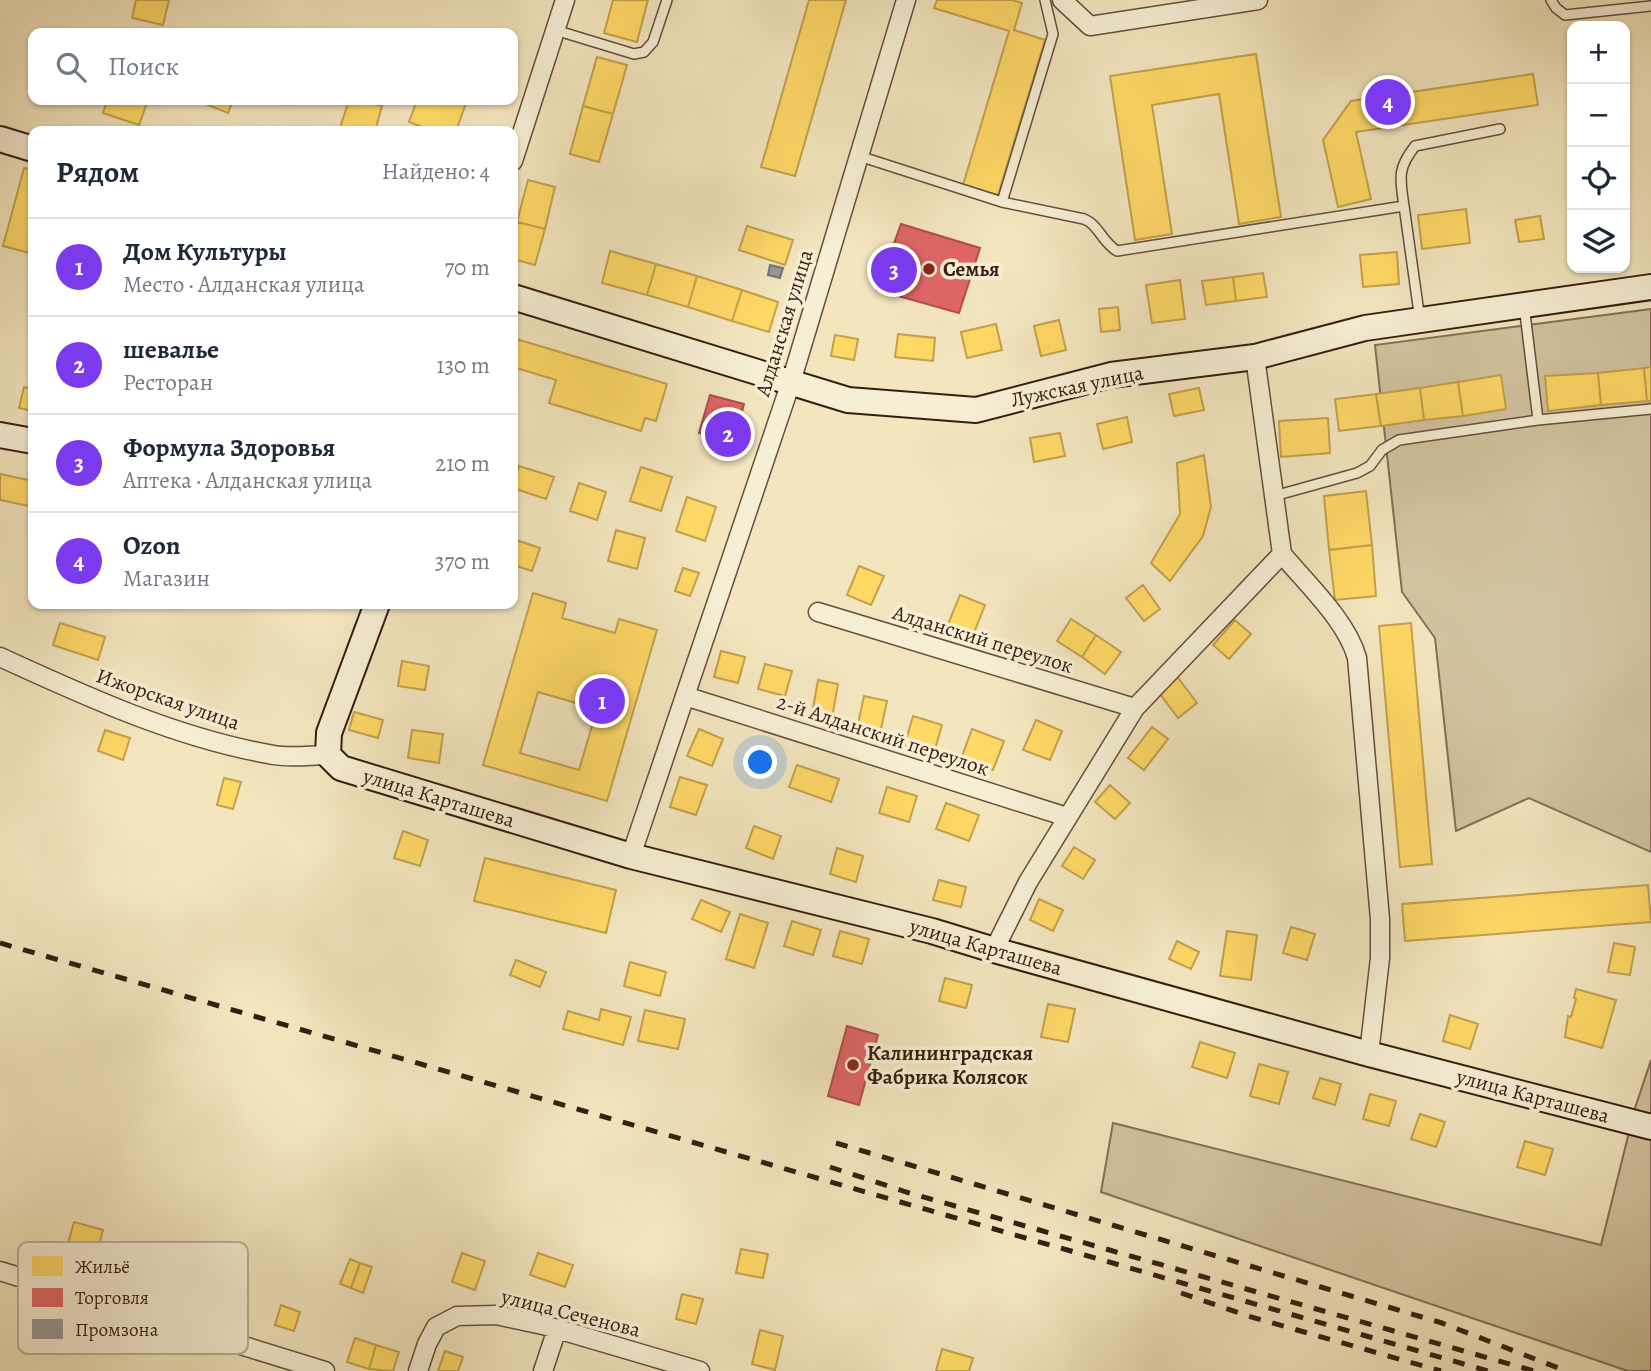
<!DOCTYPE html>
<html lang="ru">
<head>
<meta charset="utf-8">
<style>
	:root { --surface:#fff; --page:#f2f2f3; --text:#1f2937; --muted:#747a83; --line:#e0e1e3; --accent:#7c3aed }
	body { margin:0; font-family:Alegreya,serif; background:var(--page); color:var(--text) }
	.controls { position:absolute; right:21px; top:21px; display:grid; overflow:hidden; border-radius:14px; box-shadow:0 2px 5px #0004 }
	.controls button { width:63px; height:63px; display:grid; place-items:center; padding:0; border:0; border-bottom:2px solid var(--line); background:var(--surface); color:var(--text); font:35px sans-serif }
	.you { position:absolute; left:761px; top:763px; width:24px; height:24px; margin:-18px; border:5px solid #fff; border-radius:50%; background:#1a73e8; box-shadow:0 0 0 10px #1a73e833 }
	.badge { display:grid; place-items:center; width:46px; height:46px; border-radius:50%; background:var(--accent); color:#fff; font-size:23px; font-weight:700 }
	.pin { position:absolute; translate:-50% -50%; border:4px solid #fff; box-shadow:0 2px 7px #0006 }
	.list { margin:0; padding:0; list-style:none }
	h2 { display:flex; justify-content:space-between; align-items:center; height:91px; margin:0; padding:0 28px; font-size:30px }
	h2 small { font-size:23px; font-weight:400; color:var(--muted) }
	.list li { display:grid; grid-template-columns:46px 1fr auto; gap:21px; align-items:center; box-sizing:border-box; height:98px; padding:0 28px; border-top:2px solid var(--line) }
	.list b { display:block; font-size:26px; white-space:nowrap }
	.list p { margin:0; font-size:23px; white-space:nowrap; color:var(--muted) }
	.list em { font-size:23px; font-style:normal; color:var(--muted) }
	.icon { flex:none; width:38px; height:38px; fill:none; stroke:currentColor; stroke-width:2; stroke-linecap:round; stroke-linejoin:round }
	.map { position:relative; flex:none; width:1651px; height:1371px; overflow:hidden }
	.search { position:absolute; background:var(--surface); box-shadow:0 2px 5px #0004; left:28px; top:28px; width:490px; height:77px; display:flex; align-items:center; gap:18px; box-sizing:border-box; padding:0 24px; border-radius:14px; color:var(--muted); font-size:26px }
	.panel { position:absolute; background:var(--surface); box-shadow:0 2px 5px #0004; left:28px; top:126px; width:490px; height:483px; border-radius:14px }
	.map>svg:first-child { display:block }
	.green { fill:#d3c4a1; stroke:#847058; stroke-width:2 }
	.homes { fill:#ffd966; stroke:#c3a14c; stroke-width:2; fill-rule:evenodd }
	.shops { fill:#e06666; stroke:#ad504c; stroke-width:2 }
	.industry { fill:#999; stroke:#7b7470; stroke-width:2 }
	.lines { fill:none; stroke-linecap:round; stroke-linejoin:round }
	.lane-casing { stroke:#654f3c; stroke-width:12 }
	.street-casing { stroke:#654f3c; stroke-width:21 }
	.secondary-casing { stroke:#361d10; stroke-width:28 }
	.lane { stroke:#f7efd5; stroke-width:9 }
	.street { stroke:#f7efd5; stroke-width:18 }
	.secondary { stroke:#f7efd5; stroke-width:24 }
	.rail { stroke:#361d10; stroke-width:5; stroke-dasharray:12 12; stroke-linecap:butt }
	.poi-dot { fill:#8f2418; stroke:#f7efd5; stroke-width:2.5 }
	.labels { text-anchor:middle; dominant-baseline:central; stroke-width:7; stroke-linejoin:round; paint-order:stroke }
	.poi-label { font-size:21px; font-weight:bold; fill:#361d10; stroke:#f7efd5; text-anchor:start }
	.street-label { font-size:21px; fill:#361d10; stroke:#f7efd5 }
	.key { fill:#f7efd5; stroke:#bdb09a; stroke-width:2 }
	.key-label { font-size:19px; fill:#361d10 }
</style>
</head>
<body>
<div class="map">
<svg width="1651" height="1371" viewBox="0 0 1651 1371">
	<rect width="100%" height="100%" fill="#f3e6bf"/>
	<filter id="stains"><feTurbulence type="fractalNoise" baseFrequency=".00286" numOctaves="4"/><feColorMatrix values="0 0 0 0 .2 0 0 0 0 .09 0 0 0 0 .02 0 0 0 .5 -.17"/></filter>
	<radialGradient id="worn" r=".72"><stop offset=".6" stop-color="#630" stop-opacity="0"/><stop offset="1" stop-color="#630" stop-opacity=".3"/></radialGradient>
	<!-- green -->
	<path class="green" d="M1651,309V852L1529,798L1456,831L1435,638L1402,592L1375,345Z
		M1651,1060V1371H1628L1101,1192L1113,1123L1601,1245L1635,1108Z"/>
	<!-- homes -->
	<path class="homes" d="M136,0H169L163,25L132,18Z
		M613,0H648L637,42L604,33Z
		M809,0H846L795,176L761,167Z
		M937,0H1012L1022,3L1014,30L1045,40L998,195L963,185L1009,31L934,8Z
		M1256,54L1281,217L1239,224L1219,94L1152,105L1172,234L1135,240L1110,76Z
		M597,57L627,65L613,114L583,106Z
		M1533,74L1538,105L1356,132L1371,199L1338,207L1323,140L1351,101Z
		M107,100H148L139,125L103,113Z
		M195,100H233L228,113Z
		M349,100H362L382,106L375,131H339Z
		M417,100H467L456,131H433L409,122Z
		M583,106L613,114L599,162L570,154Z
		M24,168L33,170V254L3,246Z
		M528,180L555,187L545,229L517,222Z
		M1466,209L1470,243L1422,249L1418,215Z
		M1540,216L1544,239L1519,242L1515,220Z
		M517,222L545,229L535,265L513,259V237Z
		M747,226L793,240L785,265L739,250Z
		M610,251L656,264L647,295L602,283Z
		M1397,252L1399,284L1363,287L1360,255Z
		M656,264L697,276L688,307L647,295Z
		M1263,273L1267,297L1236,301L1233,277Z
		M697,276L742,290L732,321L688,307Z
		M1233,277L1236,301L1206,305L1202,281Z
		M1180,280L1185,319L1152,323L1146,285Z
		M742,290L778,302L769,332L732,321Z
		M1118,307L1120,330L1101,332L1099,309Z
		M1059,320L1066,350L1041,356L1034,326Z
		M996,324L1002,350L967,358L961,332Z
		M898,334L935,338L933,361L895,357Z
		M835,335L858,339L854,360L831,356Z
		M513,338L667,384L656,421L645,418L641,431L549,403L556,380L513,367Z
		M1651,367V401H1647L1644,368Z
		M1644,368L1647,401L1601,405L1598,373Z
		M1598,373L1601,405L1548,411L1545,376Z
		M1501,375L1506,409L1463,416L1458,382Z
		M1458,382L1463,416L1424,420L1420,388Z
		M24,387L33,389V411L19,408Z
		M1199,388L1204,410L1174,416L1169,394Z
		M1420,388L1424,420L1381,426L1376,394Z
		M1376,394L1381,426L1339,431L1335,399Z
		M1127,417L1132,442L1103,449L1097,424Z
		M1328,418L1330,453L1281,457L1279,421Z
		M1060,433L1065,456L1034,462L1030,438Z
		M1204,455L1211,507L1203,536L1170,581L1151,563L1180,514L1177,463Z
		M519,466L554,477L546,499L513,488Z
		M641,467L672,477L661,511L630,501Z
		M0,474L33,481V507L0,500Z
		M579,483L606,492L597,520L570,511Z
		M1366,491L1372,545L1329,550L1324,496Z
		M687,497L716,507L705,541L676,531Z
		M616,530L645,538L637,569L608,561Z
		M513,539L540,548L532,571L513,565Z
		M1372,545L1376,596L1335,600L1329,550Z
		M859,566L884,576L871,605L847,595Z
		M683,568L699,573L690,596L675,591Z
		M1143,585L1160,609L1144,621L1126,598Z
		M533,593L566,603L562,618L615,633L619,619L657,630L607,801L483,765ZM538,692L597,709L579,770L520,753Z
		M960,595L985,605L973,635L948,624Z
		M1071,619L1096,635L1082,657L1057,641Z
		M1235,620L1251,634L1229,659L1213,645Z
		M60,623L105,637L98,660L53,645Z
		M1411,623L1432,864L1400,867L1379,626Z
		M1096,635L1121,652L1105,674L1082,657Z
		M721,651L745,657L738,683L714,677Z
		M402,661L429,666L425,690L398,686Z
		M765,664L792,671L785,696L758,689Z
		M1176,675L1197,703L1178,718L1157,690Z
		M818,680L838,684L832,718L812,714Z
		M864,696L887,701L881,729L858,724Z
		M354,712L383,720L378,738L349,730Z
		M913,716L942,725L933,756L904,747Z
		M1036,720L1062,731L1050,760L1023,750Z
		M1152,727L1168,739L1144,770L1128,758Z
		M699,729L723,739L712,766L687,756Z
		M972,729L1004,741L993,770L961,759Z
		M105,730L130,738L123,760L98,751Z
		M412,730L443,734L439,763L408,758Z
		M797,765L839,779L831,802L789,787Z
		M680,777L707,785L696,815L670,807Z
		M224,778L241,782L233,809L217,805Z
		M1110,785L1130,803L1115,819L1095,802Z
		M887,787L917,796L909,822L879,813Z
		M946,803L979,815L969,841L936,829Z
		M754,826L781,836L773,859L746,848Z
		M403,831L428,840L420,866L394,858Z
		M1074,847L1095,860L1083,879L1062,866Z
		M837,848L863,856L856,882L830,874Z
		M485,858L616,890L606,933L474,901Z
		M939,880L966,887L961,907L933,900Z
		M1648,885L1651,922L1405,941L1402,904Z
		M1039,899L1063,910L1053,931L1030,920Z
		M701,900L730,912L721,932L692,919Z
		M740,914L768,923L754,968L726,959Z
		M792,921L821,930L813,955L784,946Z
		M1291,927L1315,934L1307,960L1283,953Z
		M840,931L869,939L862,964L833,956Z
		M1227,931L1257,935L1251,980L1220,976Z
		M1177,941L1199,952L1191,969L1169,959Z
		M1614,943L1635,947L1630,975L1608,972Z
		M516,960L546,972L540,987L510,975Z
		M630,962L666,972L660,996L624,986Z
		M945,978L972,985L966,1008L939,1001Z
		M1576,989L1616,1000L1602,1048L1565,1037L1568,1016L1571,1017L1576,999L1574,998Z
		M1048,1004L1075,1009L1068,1042L1041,1037Z
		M601,1009L631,1017L623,1045L563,1029L568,1011L599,1020Z
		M645,1010L685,1019L678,1049L638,1041Z
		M1450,1015L1478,1024L1470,1049L1443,1041Z
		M1200,1042L1235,1053L1227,1078L1192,1067Z
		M1259,1064L1288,1072L1279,1104L1250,1096Z
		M1320,1078L1341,1084L1335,1105L1313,1098Z
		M1370,1094L1396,1101L1389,1126L1363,1119Z
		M1420,1114L1445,1122L1436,1147L1411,1139Z
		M1525,1141L1553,1149L1545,1175L1517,1167Z
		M74,1222L103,1230L96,1255L67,1247Z
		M741,1249L768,1254L763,1278L736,1273Z
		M462,1253L485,1261L475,1290L452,1282Z
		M538,1253L573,1265L565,1287L530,1275Z
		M350,1259L360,1263L351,1288L340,1284Z
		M360,1263L372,1267L363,1293L351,1288Z
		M682,1294L703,1299L696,1324L676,1319Z
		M281,1305L300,1312L294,1331L275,1325Z
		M760,1330L783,1336L775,1370L752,1364Z
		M355,1338L376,1345L369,1369L347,1362Z
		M376,1345L399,1352L393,1371L369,1369Z
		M942,1349L973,1358L969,1371H936Z
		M445,1351L463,1357L458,1371H438Z"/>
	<!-- shops -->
	<path class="shops" d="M901,224L980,248L959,313L877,290Z
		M710,395L744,404L734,442L699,433Z
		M847,1026L878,1035L859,1105L828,1096Z"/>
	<!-- industry -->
	<path class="industry" d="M770,265L783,268L780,278L768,275Z"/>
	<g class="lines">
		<defs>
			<path id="lane" d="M1551,0L1556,8L1565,15L1651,6
				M555,30L634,54L644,52L653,42L667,0
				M859,156L1002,202L1053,34L1045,0
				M1002,202L1084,219C1099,225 1101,241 1117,251L1404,206L1420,320
				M1404,206C1400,178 1397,169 1415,146L1500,129
				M1524,305L1538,420L1651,409
				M1274,496L1357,473L1370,466L1382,450L1399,440L1538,420"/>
			<path id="street" d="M1062,0L1090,26L1258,0
				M513,161L565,0
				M1282,554C1307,584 1347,621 1357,658L1380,919V958L1369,1054
				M818,612L1135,708
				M0,657C87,697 179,739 274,755C291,758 311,755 328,755
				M685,696L1067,817
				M631,856L791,382L906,0
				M994,950L1028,882L1135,708L1282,554L1255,357
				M0,1271L325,1371
				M418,1371L427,1344L436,1327L457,1316L496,1315L547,1326L700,1371
				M543,1371L557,1329"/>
			<path id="secondary" d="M0,139L33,149
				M513,297L848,400L976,410L1111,375L1255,357L1365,328L1651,287
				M0,435L33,441
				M377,604L329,733L328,755L341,768L631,856L932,931L994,950L1369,1054L1651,1127"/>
		</defs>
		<!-- lane casing -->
		<use href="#lane" class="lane-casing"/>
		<!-- street casing -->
		<use href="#street" class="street-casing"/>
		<!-- secondary casing -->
		<use href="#secondary" class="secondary-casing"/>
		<!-- lane -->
		<use href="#lane" class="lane"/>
		<!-- street -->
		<use href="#street" class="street"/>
		<!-- secondary -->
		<use href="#secondary" class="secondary"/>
		<!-- rail -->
		<path class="rail" d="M0,943L1488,1371
			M836,1143L1442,1323L1566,1371
			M830,1167L906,1192L1534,1371
			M1181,1293L1248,1316L1441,1371"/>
	</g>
	<!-- markers -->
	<g class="poi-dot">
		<circle cx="929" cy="269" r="7"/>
		<circle cx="853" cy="1065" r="7"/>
	</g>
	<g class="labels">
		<!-- poi labels -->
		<g class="poi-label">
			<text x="943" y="269">Семья</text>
			<text x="867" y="1053">Калининградская<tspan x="867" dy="24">Фабрика Колясок</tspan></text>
		</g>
		<!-- street labels -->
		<g class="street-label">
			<text transform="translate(784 323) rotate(-73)">Алданская улица</text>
			<text transform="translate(1077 386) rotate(-12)">Лужская улица</text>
			<text transform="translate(983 639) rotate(17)">Алданский переулок</text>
			<text transform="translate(168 699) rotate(19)">Ижорская улица</text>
			<text transform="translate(883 735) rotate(18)">2-й Алданский переулок</text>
			<text transform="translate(439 798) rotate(17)">улица Карташева</text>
			<text transform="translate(986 947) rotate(16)">улица Карташева</text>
			<text transform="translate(1533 1096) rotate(15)">улица Карташева</text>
			<text transform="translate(571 1313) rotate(14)">улица Сеченова</text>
		</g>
	</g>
	<!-- legend -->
	<rect x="18" y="1242" width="230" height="112" rx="10" class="key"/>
	<rect x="32" y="1256" width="31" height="20" fill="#ffd966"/>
	<rect x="32" y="1288" width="31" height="19" fill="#e06666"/>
	<rect x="32" y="1319" width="31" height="20" fill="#999"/>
	<g class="key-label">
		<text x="75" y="1273">Жильё</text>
		<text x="75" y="1304">Торговля</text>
		<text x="75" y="1336">Промзона</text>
	</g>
	<rect width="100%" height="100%" filter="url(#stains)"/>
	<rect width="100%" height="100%" fill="url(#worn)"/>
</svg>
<div class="controls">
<button>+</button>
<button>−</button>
<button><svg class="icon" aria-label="locate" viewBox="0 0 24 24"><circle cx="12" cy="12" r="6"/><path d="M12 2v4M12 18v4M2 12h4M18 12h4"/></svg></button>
<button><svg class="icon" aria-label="layers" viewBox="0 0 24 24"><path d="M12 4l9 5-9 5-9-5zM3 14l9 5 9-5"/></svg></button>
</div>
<div class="you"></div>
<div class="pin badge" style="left:602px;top:701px">1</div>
<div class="pin badge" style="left:728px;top:434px">2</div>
<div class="pin badge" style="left:894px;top:270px">3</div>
<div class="pin badge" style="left:1388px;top:102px">4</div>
<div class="search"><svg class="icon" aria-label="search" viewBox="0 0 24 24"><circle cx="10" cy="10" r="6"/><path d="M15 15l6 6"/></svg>Поиск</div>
<section class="panel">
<h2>Рядом<small>Найдено: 4</small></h2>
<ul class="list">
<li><span class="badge">1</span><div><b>Дом Культуры</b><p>Место · Алданская улица</p></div><em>70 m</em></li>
<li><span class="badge">2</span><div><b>шевалье</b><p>Ресторан</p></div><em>130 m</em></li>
<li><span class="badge">3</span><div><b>Формула Здоровья</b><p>Аптека · Алданская улица</p></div><em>210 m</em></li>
<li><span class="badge">4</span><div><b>Ozon</b><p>Магазин</p></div><em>370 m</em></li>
</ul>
</section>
</div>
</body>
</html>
